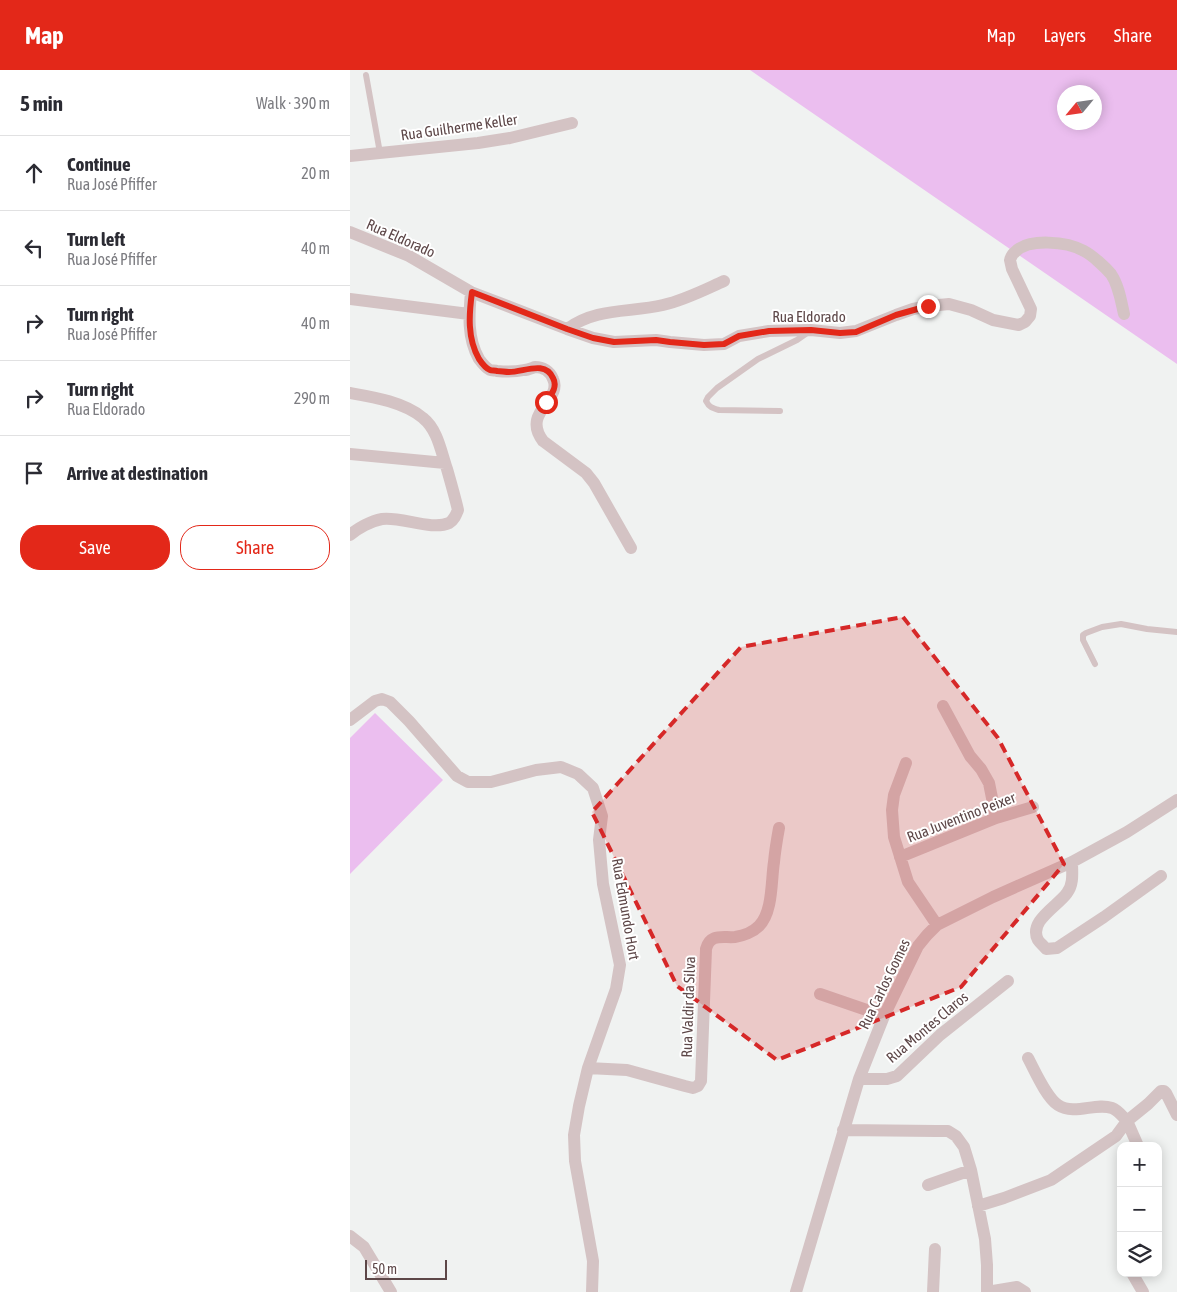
<!DOCTYPE html>
<html lang="en">
<head>
<meta charset="utf-8">
<style>
	:root { --surface:#fff; --page:#f7f7f7; --text:#2b2b33; --muted:#7c7c81; --line:#e1e1e2; --accent:#e32819 }
	body { margin:0; font-family:"Asap Condensed",sans-serif; background:var(--page); color:var(--text) }
	.controls { position:absolute; right:15px; bottom:15px; display:grid; overflow:hidden; border-radius:10px; box-shadow:0 2px 12px #0003 }
	.controls button { width:45px; height:45px; display:grid; place-items:center; padding:0; border:0; border-bottom:1px solid var(--line); background:var(--surface); color:var(--text); font:25px sans-serif }
	.compass { position:absolute; left:707px; top:15px; width:45px; height:45px; border-radius:50%; background:var(--surface); box-shadow:0 2px 12px #0003; rotate:241deg }
	.scale { position:absolute; left:15px; bottom:12px; width:82px; box-sizing:border-box; padding-left:5px; border:2px solid #5d4748; border-top:0; font-size:14px; line-height:18px; white-space:nowrap; color:#5d4748; -webkit-text-stroke:4px #fff; paint-order:stroke }
	.stop { position:absolute; width:15px; height:15px; margin:-11px; border:4px solid #e32819; border-radius:50%; background:#fff }
	.stop.end { background:#e32819; border-color:#fff; box-shadow:0 1px 5px #0008 }
	.list { margin:0; padding:0; list-style:none }
	h2 { display:flex; justify-content:space-between; align-items:center; height:65px; margin:0; padding:0 20px; font-size:21px }
	h2 small { font-size:16px; font-weight:400; color:var(--muted) }
	.list li { display:grid; grid-template-columns:32px 1fr auto; gap:15px; align-items:center; box-sizing:border-box; height:75px; padding:0 20px; border-top:1px solid var(--line) }
	.list b { display:block; font-size:19px; white-space:nowrap }
	.list p { margin:0; font-size:16px; white-space:nowrap; color:var(--muted) }
	.list em { font-size:16px; font-style:normal; color:var(--muted) }
	.actions { display:flex; gap:10px; padding:15px 20px }
	.actions a { flex:1; padding:11px 0; border:1px solid var(--accent); border-radius:20px; text-align:center; font-size:18px; color:var(--accent) }
	.actions .main { background:var(--accent); color:#fff }
	.icon { flex:none; width:28px; height:28px; fill:none; stroke:currentColor; stroke-width:2; stroke-linecap:round; stroke-linejoin:round }
	.map { position:relative; flex:none; width:827px; height:1222px; overflow:hidden }
	header { display:flex; align-items:center; gap:30px; box-sizing:border-box; height:70px; padding:0 25px; background:var(--accent); color:#fff }
	header strong { font-size:24px }
	nav { display:flex; gap:28px; margin-inline-start:auto; font-size:18px }
	main { display:flex }
	aside { flex:1; background:var(--surface) }
	.map>svg:first-child { display:block }
	.green { fill:#ebbeef; fill-rule:evenodd }
	.lines { fill:none; stroke-linecap:round; stroke-linejoin:round }
	.lane { stroke:#d4c3c4; stroke-width:6 }
	.street { stroke:#d4c3c4; stroke-width:12 }
	.route { stroke:#e32819; stroke-width:6 }
	.marked { fill:#d62828; fill-opacity:0.2; stroke:#d62828; stroke-width:4; stroke-dasharray:10 6; stroke-linejoin:round }
	.labels { text-anchor:middle; dominant-baseline:central; stroke-width:4; stroke-linejoin:round; paint-order:stroke }
	.street-label { font-size:15px; fill:#5d4748; stroke:#fff }
</style>
</head>
<body>
<header>
<strong>Map</strong>
<nav><a>Map</a><a>Layers</a><a>Share</a></nav>
</header>
<main>
<aside>
<h2>5 min<small>Walk · 390 m</small></h2>
<ul class="list">
<li><svg class="icon" aria-label="ahead" viewBox="0 0 24 24"><path d="M12 20V5M6 11l6-6 6 6"/></svg><div><b>Continue</b><p>Rua José Pfiffer</p></div><em>20 m</em></li>
<li><svg class="icon" aria-label="left" viewBox="0 0 24 24"><path d="M17 20v-9H6M10 6l-5 5 5 5"/></svg><div><b>Turn left</b><p>Rua José Pfiffer</p></div><em>40 m</em></li>
<li><svg class="icon" aria-label="right" viewBox="0 0 24 24"><path d="M7 20v-9h11M14 6l5 5-5 5"/></svg><div><b>Turn right</b><p>Rua José Pfiffer</p></div><em>40 m</em></li>
<li><svg class="icon" aria-label="right" viewBox="0 0 24 24"><path d="M7 20v-9h11M14 6l5 5-5 5"/></svg><div><b>Turn right</b><p>Rua Eldorado</p></div><em>290 m</em></li>
<li><svg class="icon" aria-label="arrive" viewBox="0 0 24 24"><path d="M6 21V4h12l-3 4 3 4H6"/></svg><div><b>Arrive at destination</b></div></li>
</ul>
<div class="actions"><a class="main">Save</a><a>Share</a></div>
</aside>
<div class="map">
<svg width="827" height="1222" viewBox="0 0 827 1222">
	<rect width="100%" height="100%" fill="#f0f2f1"/>
	<!-- green -->
	<path class="green" d="M400,0H827V294ZM714,22H744V52H714Z
		M25,643L93,710L0,804V668Z"/>
	<g class="lines">
		<!-- lane -->
		<path class="lane" d="M16,5L30,83
			M430,341L369,340C362,338 359,337 356,331L358,327L367,318L408,289L447,270L457,263
			M745,594L733,570V565L736,563L752,557L771,554L797,559L827,562"/>
		<!-- street -->
		<path class="street" d="M0,86L128,73L160,68L222,53
			M0,162L59,186L121,222L217,259L243,268L264,272L306,270L320,272L354,275L374,274L389,266L419,261L461,260L490,263L506,261L546,245L563,239L579,236L599,234L621,240L643,250L669,255L675,252L680,246L681,239L662,199L660,190C660,189 663,183 664,183C678,167 718,172 734,181C742,185 755,197 761,204C769,216 771,231 774,244
			M121,222C119,244 117,268 129,289C132,293 136,298 140,300C142,301 145,300 147,301C157,302 165,302 174,300C178,300 182,298 185,297C193,297 200,301 203,309C213,330 171,342 193,371L236,403L244,413L281,478
			M0,229L119,244
			M217,259C247,237 280,243 313,235C335,230 354,220 374,211
			M0,323C23,327 54,332 73,348C88,360 91,382 97,399C101,413 105,427 108,440C106,445 104,450 99,453C82,461 50,446 32,449C21,451 8,458 0,465
			M0,384L95,393
			M593,636L620,686L631,699L639,713L646,748
			M0,650L25,631L32,629L40,632L59,651L107,706L118,712H141L186,700L211,697L228,704L243,718L252,746L249,770L253,814L270,895L266,919L238,998L229,1036L224,1065L225,1091L243,1191L242,1222
			M556,693L544,725L542,740L544,767L558,812L587,855
			M550,787L646,748L683,737
			M722,792C722,802 724,814 717,823C708,836 678,851 688,870C690,873 694,876 696,879L707,878L754,847L811,806
			M470,924L534,946
			M238,998L277,1000L335,1016L343,1018L348,1016L351,1011L356,879C360,863 373,868 385,867C393,866 403,862 409,856C423,842 421,811 424,792C425,781 427,769 429,758
			M509,1009H537L547,1006L590,965L658,911
			M493,1060L586,1061H598L606,1066L614,1077L621,1100L635,1169L637,1195V1222
			M788,1076L777,1051L798,1034L811,1021H814L816,1023L827,1045
			M578,1115L621,1100
			M628,1136L654,1128L701,1110L766,1066L777,1051C773,1047 768,1040 762,1038C745,1032 725,1046 708,1035C696,1027 685,1001 678,988
			M0,1166L14,1177L41,1222
			M782,1203L793,1222
			M446,1222L509,1009L534,946L568,876L577,865L587,855L643,827L722,792L777,762L827,730
			M583,1222L585,1179
			M637,1222L667,1217L675,1222"/>
	</g>
	<g class="lines">
		<!-- route -->
		<path class="route" d="M196,332C201,325 208,317 203,308C195,290 174,302 159,302C155,302 151,301 147,301C145,300 142,301 140,300C135,298 131,292 129,289C117,268 119,244 122,222L217,259L243,268L264,272L306,270L320,272L354,275L374,274L389,266L419,261L461,260L490,263L506,262L546,245L578,236"/>
	</g>
	<!-- marked area -->
	<path class="marked" d="M553,547L648,668L714,794L611,917L427,990L327,916L242,742L391,577Z"/>
	<g class="labels">
		<!-- street labels -->
		<g class="street-label">
			<text transform="translate(109 57) rotate(-8)">Rua Guilherme Keller</text>
			<text transform="translate(51 168) rotate(24)">Rua Eldorado</text>
			<text x="459" y="246">Rua Eldorado</text>
			<text transform="translate(611 747) rotate(-21)">Rua Juventino Peixer</text>
			<text transform="translate(276 839) rotate(80)">Rua Edmundo Hort</text>
			<text transform="translate(534 914) rotate(-64)">Rua Carlos Gomes</text>
			<text transform="translate(338 937) rotate(-88)">Rua Valdir da Silva</text>
			<text transform="translate(577 957) rotate(-40)">Rua Montes Claros</text>
		</g>
	</g>
</svg>
<div class="controls">
<button>+</button>
<button>−</button>
<button><svg class="icon" aria-label="layers" viewBox="0 0 24 24"><path d="M12 4l9 5-9 5-9-5zM3 14l9 5 9-5"/></svg></button>
</div>
<svg class="compass" viewBox="-18 -18 36 36"><path d="M0-13l5 13h-10z" fill="#e53935"/><path d="M0 13l5-13h-10z" fill="#7c7c81"/></svg>
<div class="scale">50 m</div>
<div class="stop" style="left:196px;top:332px"></div>
<div class="stop end" style="left:578px;top:236px"></div>
</div>
</main>
</body>
</html>
